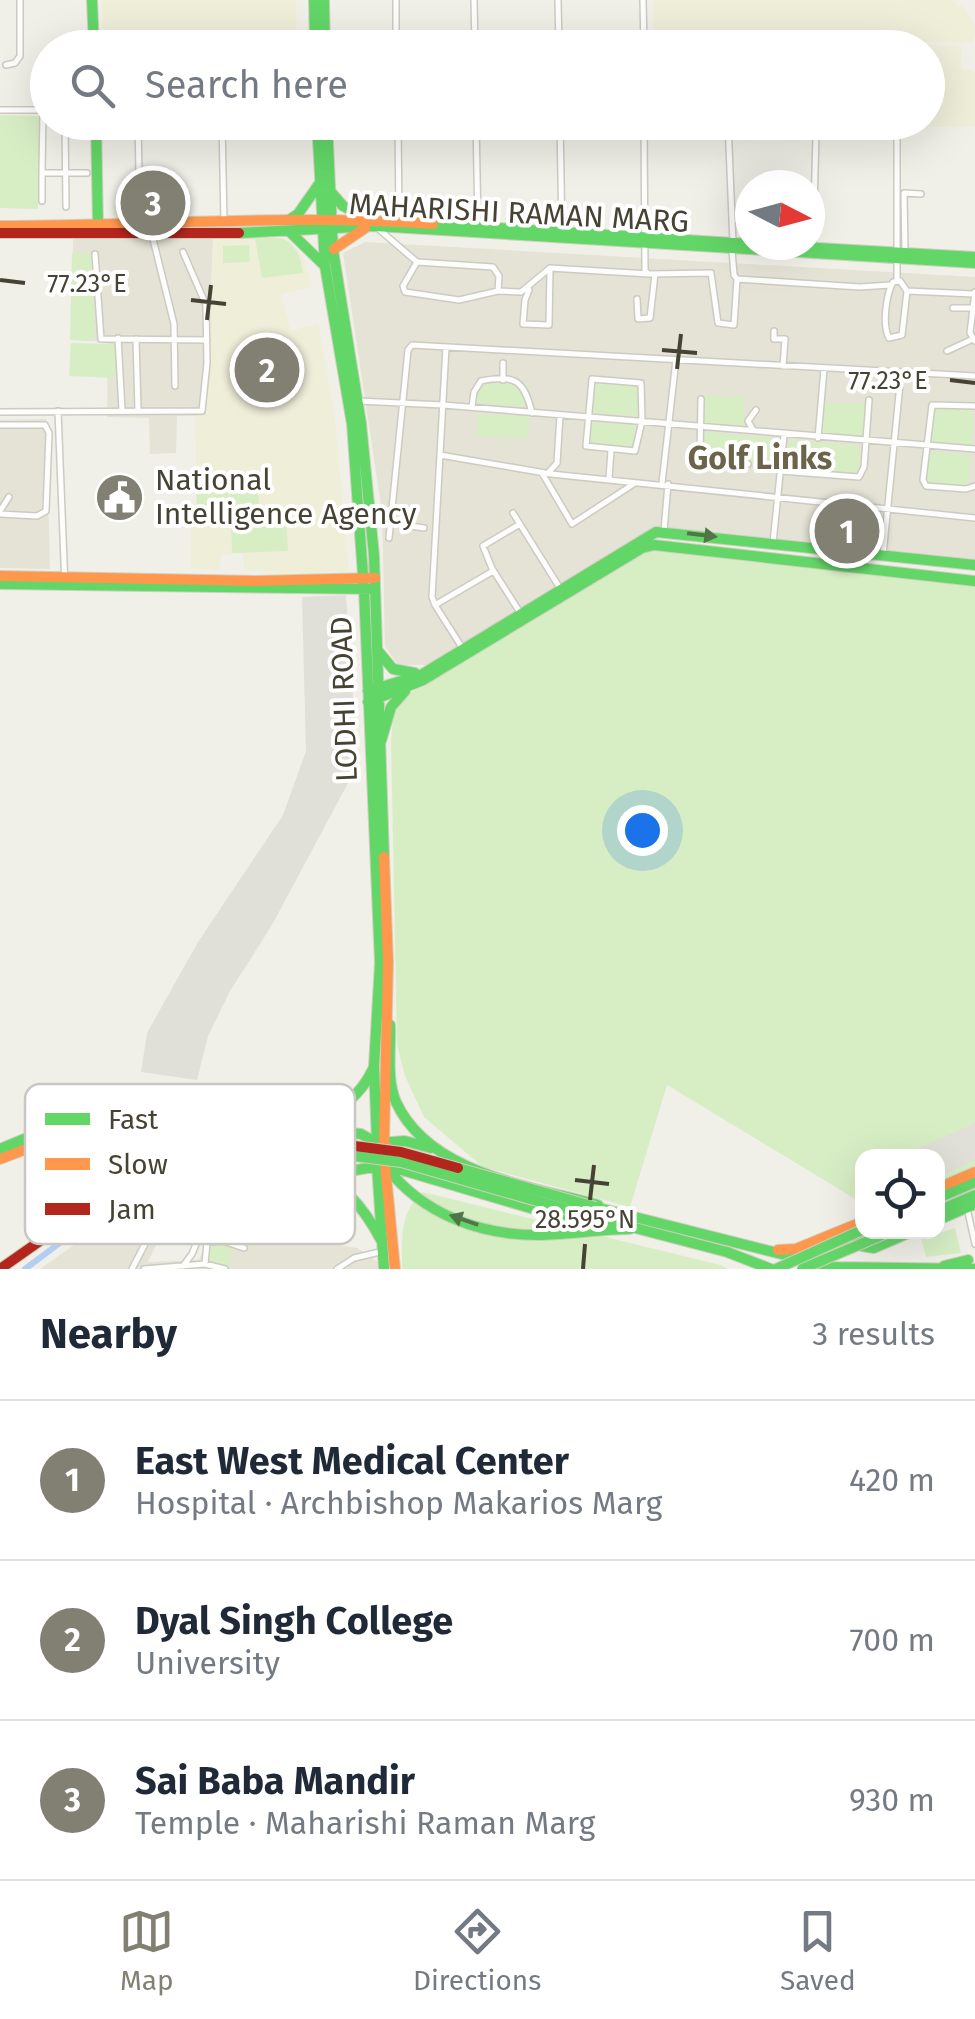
<!DOCTYPE html>
<html lang="en">
<head>
<meta charset="utf-8">
<style>
	:root { --surface:#fff; --page:#f2f2f3; --text:#1f2937; --muted:#747a83; --line:#e0e1e3; --accent:#828073 }
	body { margin:0; font-family:"Fira Sans",sans-serif; background:var(--page); color:var(--text) }
	.controls { position:absolute; right:30px; bottom:30px; display:grid; overflow:hidden; border-radius:20px; box-shadow:0 10px 40px #0002 }
	.controls button { width:90px; height:90px; display:grid; place-items:center; padding:0; border:0; border-bottom:2px solid var(--line); background:var(--surface); color:var(--text); font:50px sans-serif }
	.compass { position:absolute; left:735px; top:170px; width:90px; height:90px; border-radius:50%; background:var(--surface); box-shadow:0 10px 40px #0002; rotate:96deg }
	.you { position:absolute; left:642px; top:830px; width:35px; height:35px; margin:-25px; border:8px solid #fff; border-radius:50%; background:#1a73e8; box-shadow:0 0 0 15px #1a73e833 }
	.badge { display:grid; place-items:center; width:65px; height:65px; border-radius:50%; background:var(--accent); color:#fff; font-size:32px; font-weight:700 }
	.pin { position:absolute; translate:-50% -50%; border:5px solid #fff; box-shadow:0 2px 10px #0006 }
	.list { margin:0; padding:0; list-style:none }
	h2 { display:flex; justify-content:space-between; align-items:center; height:130px; margin:0; padding:0 40px; font-size:42px }
	h2 small { font-size:32px; font-weight:400; color:var(--muted) }
	.list li { display:grid; grid-template-columns:65px 1fr auto; gap:30px; align-items:center; box-sizing:border-box; height:160px; padding:0 40px; border-top:2px solid var(--line) }
	.list b { display:block; font-size:38px; white-space:nowrap }
	.list p { margin:0; font-size:32px; white-space:nowrap; color:var(--muted) }
	.list em { font-size:32px; font-style:normal; color:var(--muted) }
	.icon { flex:none; width:55px; height:55px; fill:none; stroke:currentColor; stroke-width:2; stroke-linecap:round; stroke-linejoin:round }
	.map { position:relative; flex:none; width:975px; height:1269px; overflow:hidden }
	.search { position:absolute; background:var(--surface); box-shadow:0 10px 40px #0002; left:30px; right:30px; top:30px; height:110px; display:flex; align-items:center; gap:25px; box-sizing:border-box; padding:0 35px; border-radius:55px; color:var(--muted); font-size:38px }
	.sheet { height:610px; background:var(--surface) }
	nav { display:flex; justify-content:space-around; align-items:center; box-sizing:border-box; height:140px; border-top:2px solid var(--line); background:var(--surface); font-size:28px; color:var(--muted) }
	nav a { display:grid; justify-items:center; gap:5px }
	nav .on { color:var(--accent) }
	.map>svg:first-child { display:block }
	.residential { fill:#e5e3d5 }
	.education { fill:#efeed9 }
	.green { fill:#d7eec5 }
	.parking { fill:#e0dfd8 }
	.lines { fill:none; stroke-linecap:round; stroke-linejoin:round }
	.canal { stroke:#b4cef3; stroke-width:6 }
	.street-casing { stroke:#cccbc3; stroke-width:8 }
	.fast-casing { stroke:#d0cfbf; stroke-width:12 }
	.slow-casing { stroke:#d0cfbf; stroke-width:12 }
	.jam-casing { stroke:#d0cfbf; stroke-width:12 }
	.street { stroke:#fdfdfc; stroke-width:5 }
	.fast { stroke:#63d668; stroke-width:10 }
	.slow { stroke:#ff974d; stroke-width:10 }
	.jam { stroke:#b3261e; stroke-width:10 }
	.fast-bridge-casing { stroke:#d0cfbf; stroke-width:12; stroke-linecap:butt }
	.jam-bridge-casing { stroke:#d0cfbf; stroke-width:12; stroke-linecap:butt }
	.fast-bridge { stroke:#63d668; stroke-width:10 }
	.jam-bridge { stroke:#b3261e; stroke-width:10 }
	.oneway { fill:#517646 }
	.ticks { fill:none; stroke:#474334; stroke-width:4 }
	.labels { text-anchor:middle; dominant-baseline:central; stroke-width:8; stroke-linejoin:round; paint-order:stroke }
	.street-label { font-size:30px; fill:#474334; stroke:#fff }
	.poi-label { font-size:30px; fill:#474334; stroke:#fff; text-anchor:start }
	.neighbourhood-label { font-size:32px; font-weight:bold; fill:#6b644a; stroke:#fff }
	.key { fill:#fff; stroke:#c8c7c2; stroke-width:2.5 }
	.key-label { font-size:28px; fill:#474334 }
	.ticks-label { font-size:25px; text-anchor:middle; fill:#474334; stroke:#fff; stroke-width:8; stroke-linejoin:round; paint-order:stroke }
</style>
</head>
<body>
<div class="map">
<svg width="975" height="1269" viewBox="0 0 975 1269">
	<rect width="100%" height="100%" fill="#f0f0e8"/>
	<!-- residential -->
	<path class="residential" d="M73,237L213,239L206,416H177L176,453L150,454L149,418L107,417L108,342L72,340Z
		M365,242L975,277V562L656,527L426,665H398L385,646L382,512L343,253Z
		M46,419L50,569L0,568V420Z
		M138,1200L153,1205L168,1221L148,1262L199,1260L209,1237L243,1230L357,1248L378,1262V1269H40Z"/>
	<!-- education -->
	<path class="education" d="M102,0H296L297,47H103Z
		M653,0H953L958,7L962,5L975,26L974,43L797,39L796,47H654Z
		M799,42L962,46L961,68L975,72V127H929L928,48H799Z
		M281,238L289,241L305,259L311,287L281,294L291,331L318,324L334,409L349,572L304,575L244,570L243,553L221,555L220,570L191,568V504L197,503L195,416L206,415L213,239Z"/>
	<!-- green -->
	<path class="green" d="M0,115L40,116L38,209L0,208Z
		M281,238C298,245 300,257 303,273L262,278L255,238Z
		M249,245L250,262L223,263V246Z
		M72,253L94,254V341L70,340Z
		M71,343L115,344V378L69,376Z
		M478,383L529,385L528,406L477,403Z
		M592,384L638,385L637,416L590,412Z
		M704,395L744,397V426L702,423Z
		M825,402L865,404L862,438L822,434Z
		M934,408L973,410L972,446L931,444Z
		M478,414L530,417L528,439L476,435Z
		M588,422L635,425L633,449L588,445Z
		M704,432L776,438L774,466L701,458Z
		M789,440L860,446L858,473L786,467Z
		M930,451L970,455L968,486L926,485Z
		M221,482L222,492L258,490L260,515L286,514L288,551L232,553L231,522L197,523L196,484Z
		M664,548L975,584V1168L938,1186V1156H862V1203L667,1085L630,1207L483,1167L424,1117L405,1076L397,1045L391,738L394,714L402,698L641,552Z
		M423,1192L720,1265L728,1269H402C402,1239 399,1212 423,1192Z
		M955,1228L961,1253L926,1257L921,1239Z
		M210,1241L233,1250L229,1267L205,1258Z"/>
	<!-- parking -->
	<path class="parking" d="M346,595L354,711L348,783L272,925L230,991L208,1036L197,1080L141,1072L147,1033L198,942L283,815L306,751L302,597Z
		M975,1123V1160L938,1177V1156H912L910,1152Z"/>
	<g class="lines">
		<!-- canal -->
		<path class="canal" d="M25,1269L140,1183L156,1156"/>
		<defs>
			<path id="street" d="M396,0V48
				M474,0L475,48
				M558,0L559,48
				M643,0L644,48
				M6,65L15,63L20,56V0
				M0,110H48
				M43,110L42,173H87
				M65,122L66,207
				M138,122L140,226
				M222,122L224,223
				M398,122L399,221
				M476,122L478,226
				M560,122L562,234
				M644,122L645,271L649,274L711,273L718,323L734,325L737,279
				M728,122L733,243
				M810,122L816,134L813,247
				M42,173V201
				M375,226L417,262
				M152,235L174,324L175,386
				M732,250L734,275L737,279L860,287L890,285
				M905,253L904,193L921,194
				M95,254L101,339L207,340
				M897,281V122
				M529,290L525,300L523,324L549,325L550,268
				M498,291L499,276L493,267L417,262L403,286L405,292L459,300L498,291L521,292L550,268L649,274
				M907,291L902,335L889,338C882,325 886,295 893,282L900,281L907,291L974,294
				M975,292L970,333L975,341
				M637,299L638,319L650,318L655,274
				M953,308H972
				M774,331V339H785L783,366
				M118,338L122,410
				M136,339L138,410
				M446,347L432,597L435,605L493,571L483,546L520,524
				M947,351L973,339
				M592,379L641,383L642,421L635,451L586,446Z
				M503,380V363
				M701,399L700,456L748,464
				M358,401L443,405L975,449
				M975,406L932,405L923,480L926,486L966,489L975,486
				M472,407L474,392L481,381C515,374 524,380 532,413
				M58,411L65,587
				M0,412L202,411L207,363L206,305L183,252
				M0,425H45L49,433L46,511L37,516L0,514
				M753,430L748,421L756,410
				M818,438L824,369
				M440,455L551,474L975,518
				M780,471L859,477L864,467L869,400
				M542,473L572,524L635,483
				M548,473L557,463L560,415
				M609,479L611,450
				M662,483L676,360
				M0,511L9,497
				M513,513L563,593
				M390,523L424,528
				M664,531L668,484
				M389,538L408,350L412,345L975,376
				M773,543L784,435
				M883,555L901,374
				M493,570L521,614
				M435,605L463,649
				M967,1208L975,1244
				M205,1264L207,1242L223,1241L244,1248
				M183,1266L192,1254L209,1212L251,1154
				M132,1269L145,1244
				M144,1269L205,1264L225,1269
				M337,1269L354,1258L384,1251"/>
			<path id="fast" d="M92,0L94,48
				M314,0L315,48
				M324,0L325,48
				M96,122L98,227
				M317,122L325,266L352,424L364,589L380,963L374,1066L377,1143L369,1154L377,1166L384,1269
				M327,122L333,250L361,423L374,555L384,857
				M331,192L343,206L365,217
				M289,220L298,214L319,184
				M433,224L750,244
				M290,232L324,265
				M239,233L375,226L975,263
				M766,245L975,257
				M0,584L375,589
				M378,651L393,669L415,673
				M368,691L421,675L656,532L975,565
				M368,702L423,680L642,548L654,545L975,581
				M381,741L391,707L405,691
				M390,1025C391,1050 386,1079 396,1102C429,1174 531,1186 598,1205
				M78,1117L100,1111H141L361,1134L377,1143L405,1141L431,1148
				M284,1123C324,1119 355,1107 373,1069
				M61,1135L124,1137L214,1149
				M0,1149L78,1117L123,1116
				M226,1151L356,1170L385,1165L598,1228
				M307,1165C341,1181 364,1207 381,1240
				M387,1168C423,1214 480,1235 537,1235C568,1235 599,1229 630,1229
				M938,1198L975,1182
				M595,1207L833,1267L975,1269
				M938,1211L975,1195
				M593,1217L727,1252L771,1269
				M938,1220L975,1204
				M855,1233L862,1246L874,1248L911,1232
				M944,1266L968,1260"/>
			<path id="slow" d="M0,226C144,226 289,214 433,224
				M334,249L365,228
				M0,576L256,581L375,578
				M384,857L388,962L384,1143L392,1154L385,1165L395,1269
				M0,1159L58,1137L119,1126
				M327,1163L336,1147L328,1132
				M938,1188L975,1172
				M778,1250L796,1249L862,1222"/>
			<path id="jam" d="M0,233H239
				M0,1269L141,1170L180,1156L229,1151"/>
		</defs>
		<!-- street casing -->
		<use href="#street" class="street-casing"/>
		<!-- fast casing -->
		<use href="#fast" class="fast-casing"/>
		<!-- slow casing -->
		<use href="#slow" class="slow-casing"/>
		<!-- jam casing -->
		<use href="#jam" class="jam-casing"/>
		<!-- street -->
		<use href="#street" class="street"/>
		<!-- fast -->
		<use href="#fast" class="fast"/>
		<!-- slow -->
		<use href="#slow" class="slow"/>
		<!-- jam -->
		<use href="#jam" class="jam"/>
		<defs>
			<path id="fast-bridge" d="M119,1126L401,1162L593,1217
				M458,1168L595,1207
				M776,1269L862,1230
				M802,1269L889,1232"/>
			<path id="jam-bridge" d="M123,1116L401,1152L458,1168"/>
		</defs>
		<!-- fast-bridge casing -->
		<use href="#fast-bridge" class="fast-bridge-casing"/>
		<!-- jam-bridge casing -->
		<use href="#jam-bridge" class="jam-bridge-casing"/>
		<!-- fast-bridge -->
		<use href="#fast-bridge" class="fast-bridge"/>
		<!-- jam-bridge -->
		<use href="#jam-bridge" class="jam-bridge"/>
	</g>
	<!-- one-way arrows -->
	<defs><path id="oneway-solid" d="M-6-.8H1V-3.2L6.5 0L1 3.2V.8H-6Z" transform="scale(2.5)"/></defs>
	<g class="oneway">
		<use href="#oneway-solid" transform="translate(702 535) rotate(7)"/>
		<use href="#oneway-solid" transform="translate(464 1220) rotate(-161)"/>
	</g>
	<!-- ticks -->
	<path class="ticks" d="M0,280L25,283M191,300L226,304M207,320L211,285M662,350L697,353M677,369L681,334M950,380L975,383M575,1180L609,1184M590,1200L594,1165M583,1269L585,1244"/>
	<!-- icons -->
	<defs>
		<symbol id="civic-disc" viewBox="-11 -11 22 22"><circle r="9.5" fill="#828073" stroke="#fff"/><path d="M-.6-6.5H3V-4.5H.6V-3L4-1V1h2V6H-6V1h2V-1L-.6-3ZM-1.2 2.5V6h2.4V2.5Z" fill="#fff"/></symbol>
	</defs>
	<g fill-rule="evenodd">
		<use href="#civic-disc" x="92" y="470" width="55" height="55"/>
	</g>
	<g class="labels">
		<!-- street labels -->
		<g class="street-label">
			<text transform="translate(519 213) rotate(3)">MAHARISHI RAMAN MARG</text>
			<text transform="translate(344 699) rotate(-92)">LODHI ROAD</text>
		</g>
		<!-- poi labels -->
		<g class="poi-label">
			<text x="155" y="480">National<tspan x="155" dy="34">Intelligence Agency</tspan></text>
		</g>
		<!-- neighbourhood labels -->
		<g class="neighbourhood-label">
			<text x="760" y="458">Golf Links</text>
		</g>
	</g>
	<!-- legend -->
	<rect x="25" y="1084" width="330" height="160" rx="15" class="key"/>
	<rect x="45" y="1113" width="45" height="12" fill="#63d668"/>
	<rect x="45" y="1158" width="45" height="12" fill="#ff974d"/>
	<rect x="45" y="1203" width="45" height="12" fill="#b3261e"/>
	<g class="key-label">
		<text x="108" y="1129">Fast</text>
		<text x="108" y="1174">Slow</text>
		<text x="108" y="1219">Jam</text>
	</g>
	<g class="ticks-label">
		<text x="87" y="292">77.23°E</text>
		<text x="888" y="389">77.23°E</text>
		<text x="585" y="1228">28.595°N</text>
	</g>
</svg>
<div class="controls">
<button><svg class="icon" aria-label="locate" viewBox="0 0 24 24"><circle cx="12" cy="12" r="6"/><path d="M12 2v4M12 18v4M2 12h4M18 12h4"/></svg></button>
</div>
<svg class="compass" viewBox="-18 -18 36 36"><path d="M0-13l5 13h-10z" fill="#e53935"/><path d="M0 13l5-13h-10z" fill="#747a83"/></svg>
<div class="you"></div>
<div class="pin badge" style="left:847px;top:531px">1</div>
<div class="pin badge" style="left:267px;top:370px">2</div>
<div class="pin badge" style="left:153px;top:203px">3</div>
<div class="search"><svg class="icon" aria-label="search" viewBox="0 0 24 24"><circle cx="10" cy="10" r="6"/><path d="M15 15l6 6"/></svg>Search here</div>
</div>
<section class="sheet">
<h2>Nearby<small>3 results</small></h2>
<ul class="list">
<li><span class="badge">1</span><div><b>East West Medical Center</b><p>Hospital · Archbishop Makarios Marg</p></div><em>420 m</em></li>
<li><span class="badge">2</span><div><b>Dyal Singh College</b><p>University</p></div><em>700 m</em></li>
<li><span class="badge">3</span><div><b>Sai Baba Mandir</b><p>Temple · Maharishi Raman Marg</p></div><em>930 m</em></li>
</ul>
</section>
<nav>
<a class="on"><svg class="icon" aria-label="map" viewBox="0 0 24 24"><path d="M3 6l6-2 6 2 6-2v14l-6 2-6-2-6 2zM9 4v14M15 6v14"/></svg>Map</a>
<a><svg class="icon" aria-label="directions" viewBox="0 0 24 24"><path d="M12 3l9 9-9 9-9-9zM9 14v-3h6M13 9l2 2-2 2"/></svg>Directions</a>
<a><svg class="icon" aria-label="saved" viewBox="0 0 24 24"><path d="M7 4h10v16l-5-4-5 4z"/></svg>Saved</a>
</nav>
</body>
</html>
